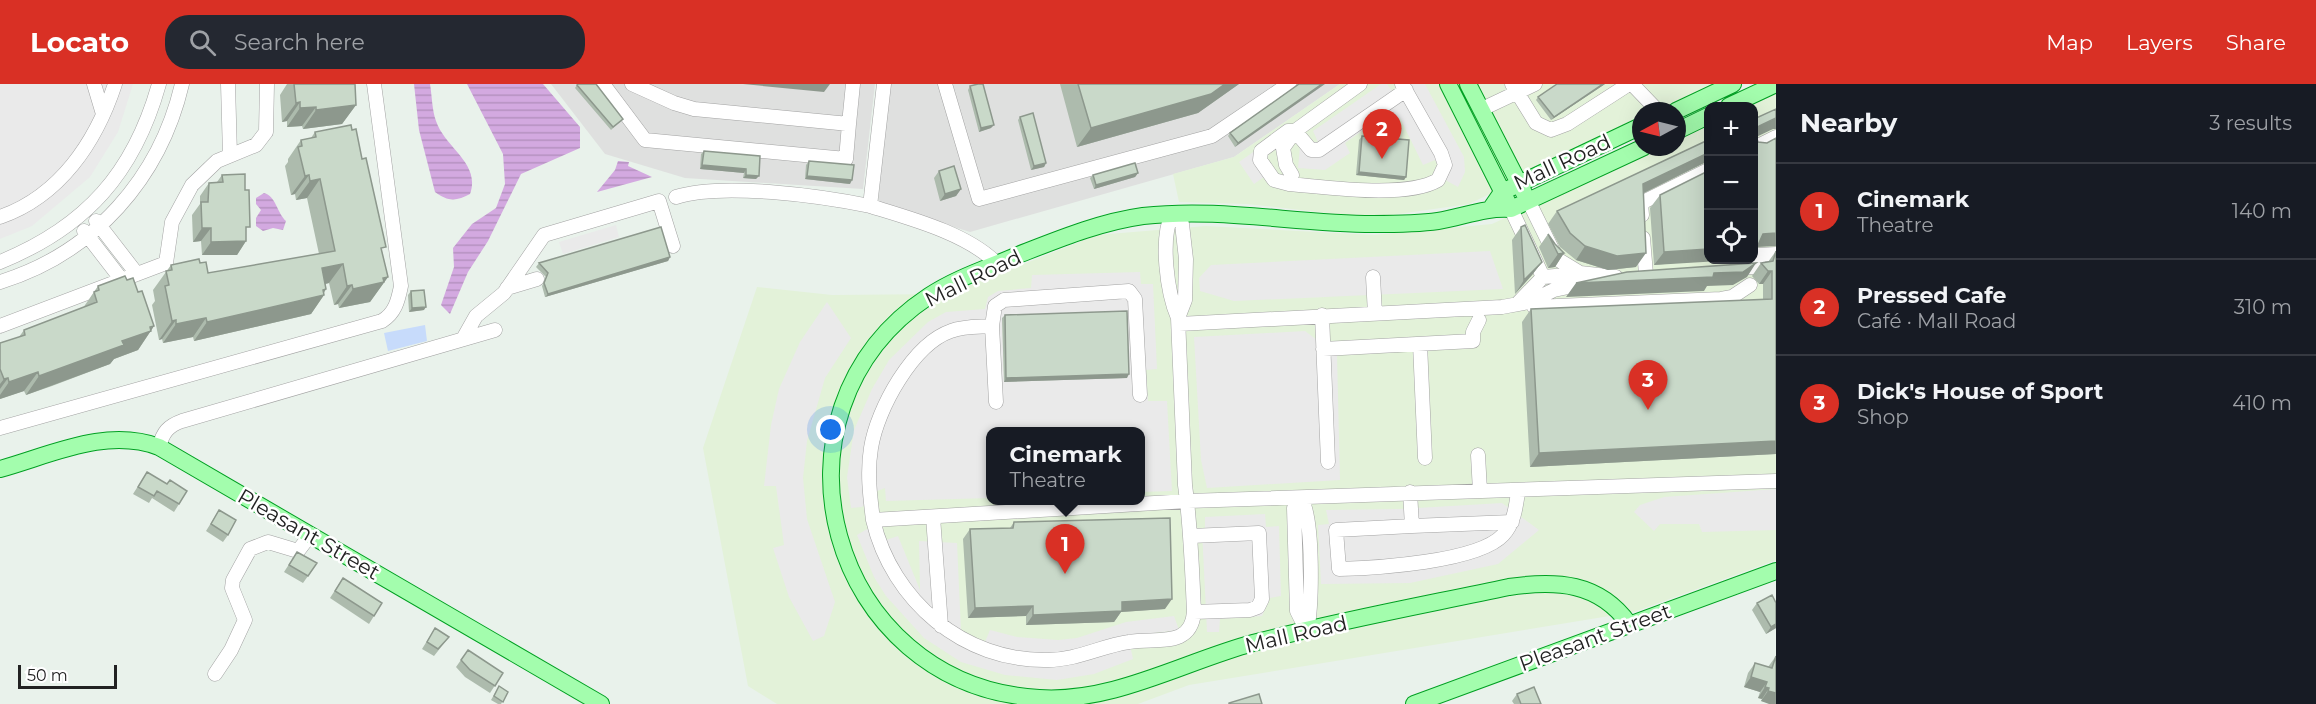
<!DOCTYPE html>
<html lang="en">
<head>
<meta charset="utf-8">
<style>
	:root { --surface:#171b24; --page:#242831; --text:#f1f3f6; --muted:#9ea1a6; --line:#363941; --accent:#d93025 }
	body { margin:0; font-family:Montserrat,sans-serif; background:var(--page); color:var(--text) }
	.controls { position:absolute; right:18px; top:18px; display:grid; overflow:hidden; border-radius:12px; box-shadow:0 6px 24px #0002 }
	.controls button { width:54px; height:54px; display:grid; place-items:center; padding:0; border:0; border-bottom:2px solid var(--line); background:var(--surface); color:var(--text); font:30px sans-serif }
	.compass { position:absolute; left:1632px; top:18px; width:54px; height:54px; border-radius:50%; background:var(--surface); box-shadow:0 6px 24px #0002; rotate:263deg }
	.scale { position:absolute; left:18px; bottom:15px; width:99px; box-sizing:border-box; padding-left:6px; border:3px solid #222; border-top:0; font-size:16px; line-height:21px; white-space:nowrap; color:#222; -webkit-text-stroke:4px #fff; paint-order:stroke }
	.you { position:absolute; left:831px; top:346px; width:21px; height:21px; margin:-15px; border:4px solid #fff; border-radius:50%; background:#1a73e8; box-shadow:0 0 0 9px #1a73e833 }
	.badge { display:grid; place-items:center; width:39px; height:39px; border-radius:50%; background:var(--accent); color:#fff; font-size:20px; font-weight:700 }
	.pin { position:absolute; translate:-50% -50px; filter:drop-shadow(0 2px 3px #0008) }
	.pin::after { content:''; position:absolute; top:32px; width:21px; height:18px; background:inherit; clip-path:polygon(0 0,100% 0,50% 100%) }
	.popup { position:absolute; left:986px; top:343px; width:159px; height:78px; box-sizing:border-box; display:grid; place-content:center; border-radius:12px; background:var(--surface); filter:drop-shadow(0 2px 4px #0005); font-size:20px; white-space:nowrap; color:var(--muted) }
	.popup b { font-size:22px; color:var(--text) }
	.popup::after { content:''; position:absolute; left:50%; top:100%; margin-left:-12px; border:12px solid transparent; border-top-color:var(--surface) }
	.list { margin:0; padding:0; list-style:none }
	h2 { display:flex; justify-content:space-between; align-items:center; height:78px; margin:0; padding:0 24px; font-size:26px }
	h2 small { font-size:20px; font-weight:400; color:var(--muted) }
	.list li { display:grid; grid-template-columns:39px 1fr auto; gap:18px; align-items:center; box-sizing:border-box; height:96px; padding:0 24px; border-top:2px solid var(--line) }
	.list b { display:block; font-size:22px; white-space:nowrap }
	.list p { margin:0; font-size:20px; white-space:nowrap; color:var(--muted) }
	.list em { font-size:20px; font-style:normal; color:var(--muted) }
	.icon { flex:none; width:33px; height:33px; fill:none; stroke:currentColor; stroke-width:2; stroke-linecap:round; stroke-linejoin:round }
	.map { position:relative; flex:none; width:1776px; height:620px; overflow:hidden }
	header { display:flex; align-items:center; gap:36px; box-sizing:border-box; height:84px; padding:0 30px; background:var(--accent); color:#fff }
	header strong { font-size:28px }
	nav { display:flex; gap:33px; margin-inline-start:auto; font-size:21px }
	.search { width:420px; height:54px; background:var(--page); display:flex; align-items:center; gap:15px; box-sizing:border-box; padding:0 21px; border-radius:24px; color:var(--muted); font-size:22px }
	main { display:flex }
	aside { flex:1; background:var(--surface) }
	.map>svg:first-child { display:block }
	.residential { fill:#dfe0df }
	.commercial { fill:#e3f2d9; fill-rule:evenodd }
	.park { fill:#c7dbfb }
	.parking { fill:#eaeaea; fill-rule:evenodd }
	.water { fill:url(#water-rules) }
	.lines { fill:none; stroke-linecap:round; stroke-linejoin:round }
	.minor-casing { stroke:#a3a3a3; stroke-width:15 }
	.major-casing { stroke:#00a022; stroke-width:18 }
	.minor { stroke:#fff; stroke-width:14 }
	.major { stroke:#a3fdad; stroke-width:16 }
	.wall { fill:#adbbad }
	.shaded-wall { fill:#8d988d }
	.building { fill:#c9d9c9; stroke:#8d988d; stroke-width:1.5 }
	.labels { text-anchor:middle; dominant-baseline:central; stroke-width:5; stroke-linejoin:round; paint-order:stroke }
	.street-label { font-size:21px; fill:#222; stroke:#fff }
</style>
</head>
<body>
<header>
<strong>Locato</strong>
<div class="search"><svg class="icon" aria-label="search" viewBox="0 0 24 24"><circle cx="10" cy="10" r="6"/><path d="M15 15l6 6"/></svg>Search here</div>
<nav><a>Map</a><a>Layers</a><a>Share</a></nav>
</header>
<main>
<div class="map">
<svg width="1776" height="620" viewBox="0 0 1776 620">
	<defs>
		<pattern id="water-rules" width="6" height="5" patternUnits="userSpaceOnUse" patternTransform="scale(1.5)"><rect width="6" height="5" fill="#d3a9e0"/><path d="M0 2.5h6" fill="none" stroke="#b591c0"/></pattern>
	</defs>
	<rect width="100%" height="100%" fill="#e9f2eb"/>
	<!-- residential -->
	<path class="residential" d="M551,0H875L863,105L685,94L605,70Z
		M889,0H1340L1234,73L970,148L878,119Z"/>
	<!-- commercial -->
	<path class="commercial" d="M1340,0H1714L1659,27H1641V36L1469,120L1370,134L1247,120L1179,118L1173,90L1234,73Z
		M1776,8V476L1634,528L1189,601L1138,620H777L748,602L703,364L757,203L832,211L948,210L1097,151L1206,142L1374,151L1492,140L1657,63H1677V54L1708,39V176H1754V22H1745ZM990,348H1140V416H990Z"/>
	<!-- park -->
	<path class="park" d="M425,241L427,257L388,267L384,249Z"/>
	<!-- parking -->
	<path class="parking" d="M0,0H133L118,48L90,93L32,142L0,155Z
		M1381,0H1387L1392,7L1403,0H1425L1464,73L1465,88L1458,103L1447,97L1435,76L1423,81L1400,34L1375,51L1369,42L1345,59L1350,69L1325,86L1298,84L1300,62L1309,58H1318L1313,47Z
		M1256,66L1271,88L1254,100L1239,78Z
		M616,141L619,153L563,170L559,158Z
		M1490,167L1503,205L1234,217L1200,207L1199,194L1211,181Z
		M1140,188L1141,200H1153L1157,285L1146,286L1148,317H1167L1172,407L1140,408V348H990V414L886,417L885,404L877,407L862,423L851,424L847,393L854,346L872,305L889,276L928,238L946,228L985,225L988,213L998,207L1031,204L1032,191ZM1125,230L1004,298L1002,234Z
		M827,218L851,254L825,294L807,357L803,394L807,435L835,518L824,552L813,557L789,513L773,464L784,461L776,402H764L771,341L779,305L800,258Z
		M1305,247L1337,271L1340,396L1207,404L1201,376L1194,253Z
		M1776,405V446L1702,448L1699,440H1660L1654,447L1634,428L1640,421L1664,413Z
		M1502,419L1539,446L1498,480L1410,499L1321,500L1318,441L1329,440L1326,426L1400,425Z
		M1265,430L1266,443L1279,442L1281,512L1270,514L1262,532L1220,535L1219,548H1207L1202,446L1205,445V433Z
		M867,445L886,456L898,452L920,506L919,457L957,459L961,547L985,558L990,546L1017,553L1058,556L1077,554L1126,538L1174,532L1179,546L1128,552L1133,575L1094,590L1057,596L1005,591L961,578L924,554L886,512L874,493L857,451Z"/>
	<!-- water -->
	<path class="water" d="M414,0H430C432,12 432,26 436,37C445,64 481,79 470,110C457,117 448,118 435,108L419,46Z
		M467,0H543L580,43V64L521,90L488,157L468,188L450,230L441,221L454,183L453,164L472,140L496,124L505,100L503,70Z
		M618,77L629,78L628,82L652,93L597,108L615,86Z
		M264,109C276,112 277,129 286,137L283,146L273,144L263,147L256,142V134L261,126L256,120V114Z"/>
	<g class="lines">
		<defs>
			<path id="minor" d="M94,0L103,30
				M228,0L230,71
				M603,0L645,56L846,75L849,40
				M632,0L674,19L694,25L849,40L853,0
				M884,0L870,122C909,134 969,150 997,180
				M945,0L979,115L1212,52L1289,0
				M1360,0L1295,47H1288L1261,67L1260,76L1274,96L1289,100C1326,103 1406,115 1438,96L1445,81L1441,69L1402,0
				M1512,0L1536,39L1551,46L1567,40L1629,0
				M1632,0L1658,27
				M1482,25L1535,0
				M1754,64L1776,53
				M1292,91L1286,81L1283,64L1295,47L1311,66H1319L1406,6
				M676,113C722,98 821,112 870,122
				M1529,118L1557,175L1580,189L1616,193
				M1511,125L1543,193L1518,219
				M1642,131L1641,119L1708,86
				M0,133C60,112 96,58 115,0
				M96,137L137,190
				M84,147L121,195
				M1643,154L1646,190
				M0,178C86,143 134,89 159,0
				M1736,184L1758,183V171L1776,170
				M1373,193L1375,230
				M1543,193L1580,190
				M0,198C94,169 160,94 182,0
				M507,204L537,195
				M1534,223L1721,215L1732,213L1750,201
				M1322,231L1328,378
				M1178,234L1185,216L1186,175L1182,140L1172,130C1160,155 1167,209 1178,234L1185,401C1191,444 1192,486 1194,528C1191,565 1156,553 1129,558C1101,562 1077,576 1048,576C964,578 892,517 873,436L1188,417L1776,397
				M1179,240L1502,223L1529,218L1554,206L1592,198
				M0,242L166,179L172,138L192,101L217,77L256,61L266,48L267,0
				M992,242L996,318
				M463,255L476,232L504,209L544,151L659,117L673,162
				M1420,260L1425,374
				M1323,265L1473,257V248L1479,236
				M0,344L382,237C395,229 398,217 401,202L374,0
				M159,363C163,348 168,342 182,337L495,246
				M1478,371L1480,407
				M1410,408L1412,442L1336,446L1339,485C1376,484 1478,478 1503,451C1514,439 1516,423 1518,408
				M1301,414L1294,424L1297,527L1307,547
				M1301,414C1314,436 1312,521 1307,547
				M933,433L941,542
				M873,436C870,412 867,388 871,364C877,325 913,260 951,247C964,242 979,243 992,242L995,222L1004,216L1129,207L1135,215L1140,311
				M1412,442L1512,438
				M1191,452L1259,449L1262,515L1258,523L1250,526L1194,528
				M215,590L231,566L245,536L232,504L233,496L250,465L268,458L298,467L311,450"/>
			<path id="major" d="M1448,0L1507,117
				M1468,0L1524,109
				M1729,22L1776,0
				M1676,27L1733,0
				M1677,47L1708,32
				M1491,124L1502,108L1641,42
				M0,385C51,371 106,343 159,363L601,620
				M1629,540C1599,498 1556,496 1509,503C1424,521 1337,537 1253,559C1183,578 1113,619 1039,614C829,602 753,329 929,212C956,194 988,184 1018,171C1059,155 1100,138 1143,132C1220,123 1296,140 1373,140C1395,140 1417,140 1438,137C1463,133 1485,123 1511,125L1644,63
				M1414,620L1776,487"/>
		</defs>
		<!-- minor casing -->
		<use href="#minor" class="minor-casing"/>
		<!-- major casing -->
		<use href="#major" class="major-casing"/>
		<!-- minor -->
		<use href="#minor" class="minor"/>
		<!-- major -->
		<use href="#major" class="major"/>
	</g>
	<!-- wall -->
	<path class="wall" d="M287,0H355L356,21L342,40L303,45L302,42L287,43V37L282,38L280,11Z
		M1060,0H1239L1198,29L1077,63Z
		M1299,0L1235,63L1228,52L1230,49Z
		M1605,0L1551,36L1536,16L1538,13Z
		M577,1L620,38L611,46L575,4Z
		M970,2L991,44L979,48L968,6Z
		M1020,33L1046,79L1044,83L1031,86L1018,36Z
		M315,48L382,168L388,193L370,218L339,224L338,220L334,221L329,199L325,200L326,205L324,209V211L311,230L194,257L193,253L163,259L162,255L159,256L152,221L155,217L153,206L171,181L200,179L208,189L319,170L307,114L296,116L295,110L291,111L285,82L288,78V75L301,56L311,54Z
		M1362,52L1406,93L1404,96L1356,91L1359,56Z
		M1708,56V77L1643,109L1636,183L1608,186L1576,176L1560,163L1548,140L1557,127Z
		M704,67L760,72L756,95L743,94L744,89L700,85L701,70Z
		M809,77L850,100L805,95L806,81Z
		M939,87L961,105L956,112L940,117L934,94Z
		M1138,89L1135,93L1094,105L1090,94L1093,91Z
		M222,91L246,149V157L237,171H202L201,157L193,158L192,131L200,120V112L209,99L217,98Z
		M1660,111L1708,176L1654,181L1650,124Z
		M1521,143L1542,178L1532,191L1515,210L1512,156Z
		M1548,150L1555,160L1564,169L1555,183L1548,184L1539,163Z
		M1776,167V370L1530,383L1522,238L1531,225L1763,216V200H1759L1752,192L1761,179L1768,178Z
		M670,173L668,177L545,213L542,202L546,193L536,183L539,179Z
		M127,196L138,208L154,242L138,266L114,275L110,280L52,302L26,311L24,307L0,315V259L19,253L24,246L83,224L98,202Z
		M411,207L424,226L409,228L408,211Z
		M1005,231L1127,294L1004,298L1002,234Z
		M147,388L179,420L174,428L152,414L149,419L133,410Z
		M219,426L228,451L223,458L206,447Z
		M1014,438L1165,525L1121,528L1114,538L1026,541V532L968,534L963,455L970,445L1010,444Z
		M297,468L308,492L303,499L284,488Z
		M343,494L382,519L369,540L330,514Z
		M1757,519H1776V544L1766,550L1752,526Z
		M435,544L449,553L434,572L422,565Z
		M468,566L503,589L490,609L465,593L456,583Z
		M1776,572V620L1761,617L1762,615L1758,614L1760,608L1744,603L1748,589L1755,579L1768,583Z
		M499,602L508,608L501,620H498L491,616Z
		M1517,610L1541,620H1514L1512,617Z"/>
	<!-- shaded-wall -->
	<path class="shaded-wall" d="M743,0H830L824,8Z
		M1225,0H1239L1198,29L1077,63L1091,44Z
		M1322,0H1325L1235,63L1238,59Z
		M1603,0H1605L1551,36L1554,33Z
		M300,18L287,37L282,38L296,19Z
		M356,21L342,40L303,45L316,26Z
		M316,23L302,42L287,43L300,24Z
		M1776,34V45H1773L1754,54V51L1759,42Z
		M994,41L991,44L979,48L981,44Z
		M1708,69V77L1634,114L1643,100Z
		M1046,79L1044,83L1031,86L1034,82Z
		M702,81L746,85L744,89L700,85Z
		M1359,88L1406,93L1404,96L1356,91Z
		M1138,89L1135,93L1094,105L1096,101Z
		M309,91L295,110L291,111L305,92Z
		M746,91L759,92L756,95L743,94Z
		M807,92L852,96L850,100L805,95Z
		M320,95L307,114L296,116L310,97Z
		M961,105L956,112L940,117L945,110Z
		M202,144H211L201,157L193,158Z
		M1776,149V162L1757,163L1754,168V161L1763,150Z
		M246,157L237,171H202L211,158Z
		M1585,162L1646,169L1636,183L1608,186L1576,176Z
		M1708,165V176H1736L1654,181L1664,168Z
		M1564,169L1555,183L1548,184L1558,170Z
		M670,173L668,177L545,213L548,210Z
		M1542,178L1532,191L1515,210L1524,196Z
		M1756,179L1747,193L1733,201L1707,202L1704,207L1566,213L1576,199Z
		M343,180L329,199L309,204L322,184Z
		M1768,187H1772L1763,200H1759Z
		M388,193L370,218L339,224L353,205Z
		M352,201L338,220L334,221L347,202Z
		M326,205L322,211H324L311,230L194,257L207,238Z
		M426,223L424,226L409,228L412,224Z
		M206,234L193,253L163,259L176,240Z
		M176,236L162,255L159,256L172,237Z
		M154,242L138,266L114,275L110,280L26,311L39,292L122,257Z
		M38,288L24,307L0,315V311L9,298Z
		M1129,290L1127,294L1004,298L1006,294Z
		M8,294L0,305V300L4,295Z
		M1776,357V370L1530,383L1539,369Z
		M1172,515L1165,525L1121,528L1114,538L1026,541L1033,531L1122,518Z
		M1033,522L1026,532L968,534L975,524Z
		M1776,540V544L1766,550L1771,543Z
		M1751,593L1767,598L1760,608L1744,603Z
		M1765,603L1769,604L1762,615L1758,614Z
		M1768,607L1776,609V620H1769L1761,617Z"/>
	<!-- building -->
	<path class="building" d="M294,0H355L356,21L316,26V23L300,24V18L296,19Z
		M578,0H596L623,35L613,43L577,1Z
		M978,0H983L994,41L981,44L970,2Z
		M1078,0H1225L1211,10L1091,44Z
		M1299,0H1322L1238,59L1230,49Z
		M1557,0H1603L1554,33L1538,13Z
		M1776,25V34L1759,42L1755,49L1758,58L1767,59L1776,54V149L1763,150L1758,161H1754V35Z
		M1033,29L1046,79L1034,82L1020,33Z
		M351,41L352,46L356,45L362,75L366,74L386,163L381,164L388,193L383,194L384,198L353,205L352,201L347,202L343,180L322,184L326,205L323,206L324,211L207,238L206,234L176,240V236L172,237L165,202L169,201L166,187L172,186L171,181L199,175L200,179L206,178L208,189L335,167L320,95L310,97L309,91L305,92L298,63L302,62L301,56L316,53L315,48Z
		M1362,52L1409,56L1406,93L1359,88Z
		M1708,56V69L1643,100L1646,169L1617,172L1585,162L1570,149L1557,127Z
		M704,67L760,72L759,92L746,91V85L702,81Z
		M809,77L854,81L852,96L807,92Z
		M1135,79L1138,89L1096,101L1093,91Z
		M954,82L961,105L945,110L939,87Z
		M1708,87V165L1664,168L1660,111Z
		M245,90V106H249L250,143H246V157L211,158V144H202L201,118H208L209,99L223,98L222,91Z
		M1525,141L1542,178L1524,196L1521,143Z
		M661,143L670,173L548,210L544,199L548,189L539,179Z
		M1548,150L1555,160L1564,169L1558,170Z
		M1776,167V357L1539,369L1531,225L1772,215V187H1768L1761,179L1773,177Z
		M1756,179L1743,188L1714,189L1713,193L1576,199L1627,188Z
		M125,192L127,196L133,194L138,208L142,207L154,242L150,243L151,247L122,257L124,261L39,292L38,288L9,298L8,294L4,295L0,285V259L25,251L24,246L97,218L94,208L99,206L98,202Z
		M424,206L426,223L412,224L411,207Z
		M1127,227L1129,290L1006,294L1005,231Z
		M147,388L167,400L170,396L187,407L179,420L157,407L154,412L138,403Z
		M219,426L236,436L228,451L211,440Z
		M1170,434L1172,515L1122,518V527L1033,531V522L975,524L970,445L1013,444L1014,438Z
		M297,468L317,479L308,492L289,481Z
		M343,494L382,519L374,532L335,507Z
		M1772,511L1776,519V540L1771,543L1757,519Z
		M435,544L449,553L438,565L427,558Z
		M468,566L503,589L495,602L470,586L461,576Z
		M1776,572V609L1768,607L1769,604L1765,603L1767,598L1751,593L1755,579L1772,584Z
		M499,602L508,608L503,618L494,612Z
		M1534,603L1541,620H1521L1517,610Z
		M1259,610L1262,620H1229V619Z"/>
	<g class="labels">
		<!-- street labels -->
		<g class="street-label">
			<text transform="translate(1562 78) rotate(-25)">Mall Road</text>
			<text transform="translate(973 194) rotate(-26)">Mall Road</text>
			<text transform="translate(309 450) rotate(30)">Pleasant Street</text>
			<text transform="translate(1296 550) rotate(-13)">Mall Road</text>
			<text transform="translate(1595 553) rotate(-20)">Pleasant Street</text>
		</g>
	</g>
</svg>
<div class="controls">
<button>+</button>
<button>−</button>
<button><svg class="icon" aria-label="locate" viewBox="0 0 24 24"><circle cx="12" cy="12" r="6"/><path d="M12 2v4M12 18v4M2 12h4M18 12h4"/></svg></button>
</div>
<svg class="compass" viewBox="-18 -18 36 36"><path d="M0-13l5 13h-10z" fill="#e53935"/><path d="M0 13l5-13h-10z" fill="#9ea1a6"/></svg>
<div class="scale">50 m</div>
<div class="you"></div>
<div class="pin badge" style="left:1065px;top:490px">1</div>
<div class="popup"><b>Cinemark</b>Theatre</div>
<div class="pin badge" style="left:1382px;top:75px">2</div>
<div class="pin badge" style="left:1648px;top:326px">3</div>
</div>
<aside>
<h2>Nearby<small>3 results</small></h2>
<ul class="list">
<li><span class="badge">1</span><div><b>Cinemark</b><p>Theatre</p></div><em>140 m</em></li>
<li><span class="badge">2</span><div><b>Pressed Cafe</b><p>Café · Mall Road</p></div><em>310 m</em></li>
<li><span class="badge">3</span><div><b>Dick's House of Sport</b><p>Shop</p></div><em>410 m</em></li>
</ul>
</aside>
</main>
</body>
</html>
